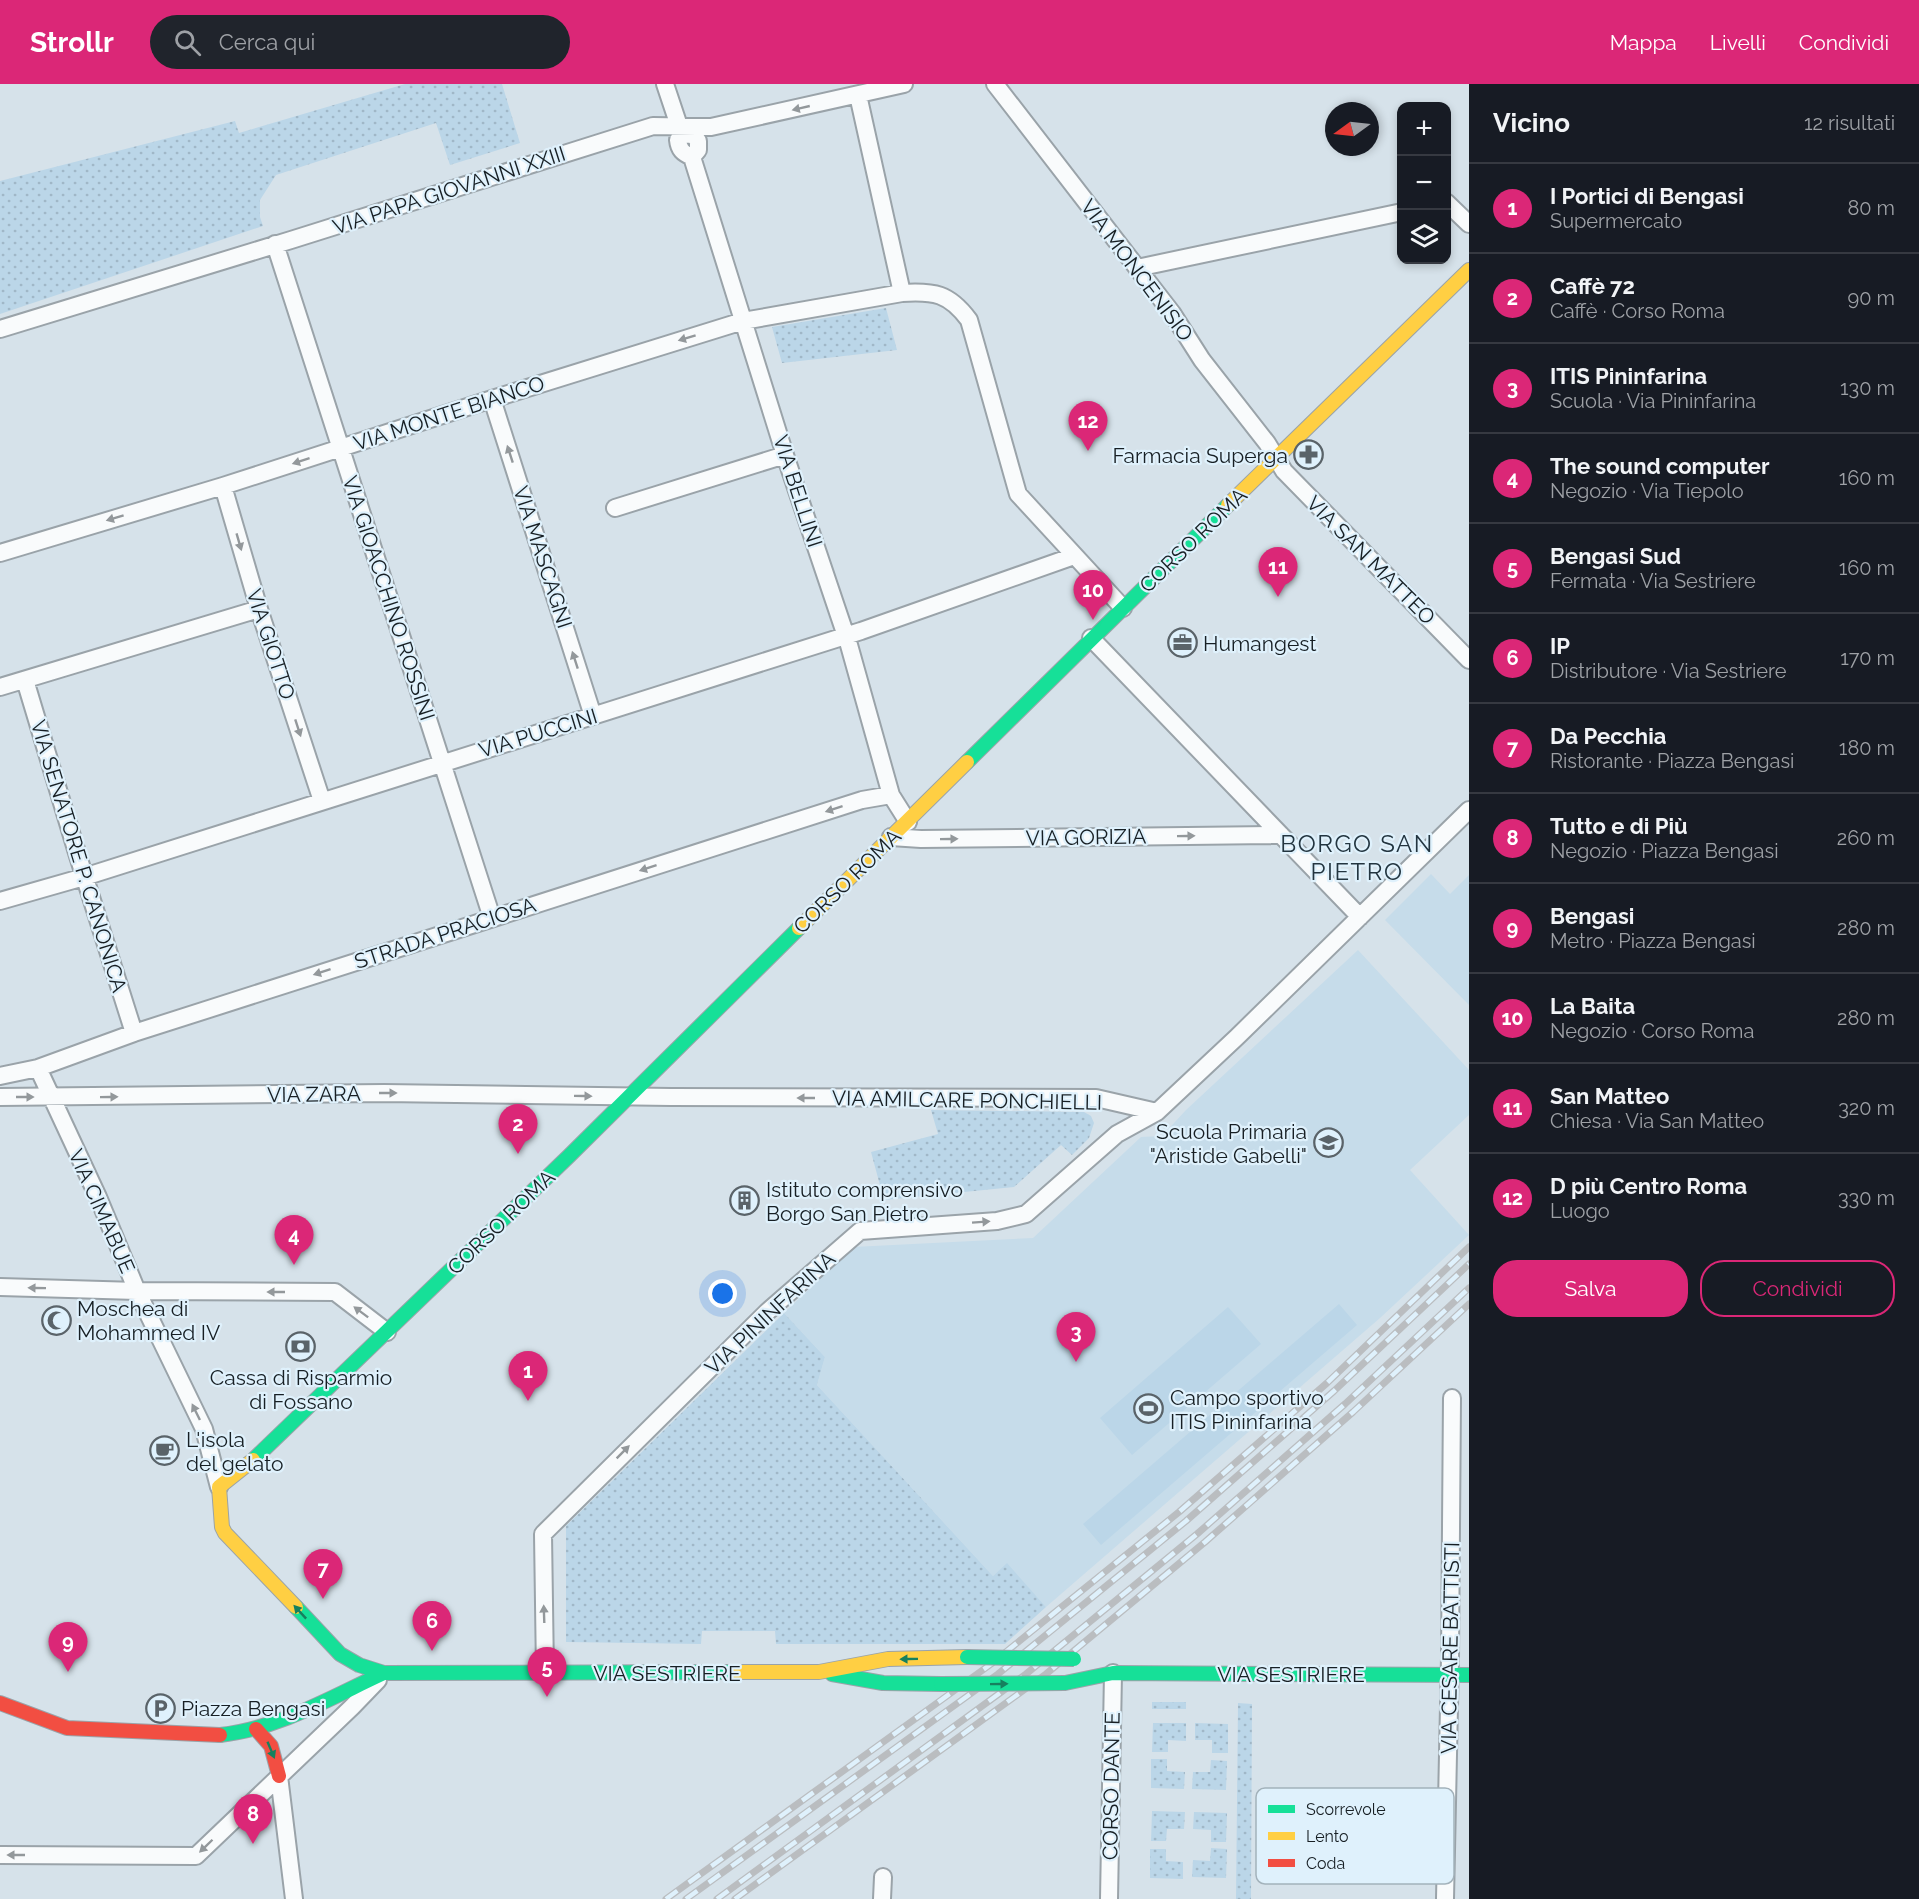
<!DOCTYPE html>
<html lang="it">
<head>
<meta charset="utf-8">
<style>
	:root { --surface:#171b24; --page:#20242c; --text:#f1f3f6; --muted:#9ea1a6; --line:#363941; --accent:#db2777 }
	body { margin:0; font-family:Raleway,sans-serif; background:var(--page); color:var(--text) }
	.controls { position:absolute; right:18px; top:18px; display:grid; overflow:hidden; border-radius:12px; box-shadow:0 3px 9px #0003 }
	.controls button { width:54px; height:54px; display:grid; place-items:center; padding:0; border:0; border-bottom:2px solid var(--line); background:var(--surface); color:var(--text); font:30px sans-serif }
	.compass { position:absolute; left:1325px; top:18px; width:54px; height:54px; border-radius:50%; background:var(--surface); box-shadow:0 3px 9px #0003; rotate:255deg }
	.you { position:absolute; left:723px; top:1210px; width:21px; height:21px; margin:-15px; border:4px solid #fff; border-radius:50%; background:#1a73e8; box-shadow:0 0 0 9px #1a73e833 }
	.badge { display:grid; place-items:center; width:39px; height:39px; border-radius:50%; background:var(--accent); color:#fff; font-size:20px; font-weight:700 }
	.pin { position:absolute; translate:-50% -50px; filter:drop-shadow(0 2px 3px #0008) }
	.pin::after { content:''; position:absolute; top:32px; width:21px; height:18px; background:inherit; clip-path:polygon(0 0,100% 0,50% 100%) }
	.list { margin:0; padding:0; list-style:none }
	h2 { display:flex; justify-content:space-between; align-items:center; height:78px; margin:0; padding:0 24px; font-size:26px }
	h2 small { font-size:20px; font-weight:400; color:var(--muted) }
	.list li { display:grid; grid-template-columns:39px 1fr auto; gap:18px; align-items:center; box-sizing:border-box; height:90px; padding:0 24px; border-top:2px solid var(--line) }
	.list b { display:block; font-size:22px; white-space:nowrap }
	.list p { margin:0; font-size:20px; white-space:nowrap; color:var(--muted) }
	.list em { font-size:20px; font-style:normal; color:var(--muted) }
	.actions { display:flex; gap:12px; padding:18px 24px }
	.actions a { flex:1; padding:14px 0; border:2px solid var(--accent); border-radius:24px; text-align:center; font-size:21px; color:var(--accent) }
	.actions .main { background:var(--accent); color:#fff }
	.icon { flex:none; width:33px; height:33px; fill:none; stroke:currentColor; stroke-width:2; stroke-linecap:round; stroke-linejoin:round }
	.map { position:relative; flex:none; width:1469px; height:1815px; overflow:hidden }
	header { display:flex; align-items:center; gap:36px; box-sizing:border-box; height:84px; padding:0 30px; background:var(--accent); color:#fff }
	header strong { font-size:28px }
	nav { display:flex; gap:33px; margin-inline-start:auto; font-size:21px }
	.search { width:420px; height:54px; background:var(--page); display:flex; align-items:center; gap:15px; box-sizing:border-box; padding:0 21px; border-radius:33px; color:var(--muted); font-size:22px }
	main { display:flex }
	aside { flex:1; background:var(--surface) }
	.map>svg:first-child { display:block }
	.built { fill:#c6dcea }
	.grass { fill:url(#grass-dots) }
	.garden { fill:#bbd6e8 }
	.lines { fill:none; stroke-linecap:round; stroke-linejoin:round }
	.street-casing { stroke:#9aa3a9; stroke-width:20 }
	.fast-casing { stroke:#9aa3a9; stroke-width:16 }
	.slow-casing { stroke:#9aa3a9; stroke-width:16 }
	.jam-casing { stroke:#9aa3a9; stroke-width:16 }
	.street { stroke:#f9fbfc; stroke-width:16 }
	.fast { stroke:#16e098; stroke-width:14 }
	.slow { stroke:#ffcf43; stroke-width:14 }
	.jam { stroke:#f24e42; stroke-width:14 }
	.rail-casing { stroke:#babdc0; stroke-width:7 }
	.rail { stroke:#dff1fc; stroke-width:4.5; stroke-dasharray:14; stroke-linecap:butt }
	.fast-bridge-casing { stroke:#9aa3a9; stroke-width:16; stroke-linecap:butt }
	.fast-bridge { stroke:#16e098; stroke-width:14 }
	.oneway { fill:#93989b }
	.oneway2 { fill:#16805e }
	.labels { text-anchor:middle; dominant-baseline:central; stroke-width:4.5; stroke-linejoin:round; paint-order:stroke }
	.street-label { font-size:21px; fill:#171f24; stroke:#dff1fc }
	.poi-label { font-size:21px; fill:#171f24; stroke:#dff1fc; text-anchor:start }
	.quarter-label { font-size:24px; letter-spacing:1.5px; fill:#233540; stroke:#dff1fc }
	.key { fill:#dff1fc; stroke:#a3b2bb; stroke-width:1.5 }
	.key-label { font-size:16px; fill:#171f24 }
</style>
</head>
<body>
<header>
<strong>Strollr</strong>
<div class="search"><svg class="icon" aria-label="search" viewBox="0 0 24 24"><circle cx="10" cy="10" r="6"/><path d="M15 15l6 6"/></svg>Cerca qui</div>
<nav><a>Mappa</a><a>Livelli</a><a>Condividi</a></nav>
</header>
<main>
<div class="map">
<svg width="1469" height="1815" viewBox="0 0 1469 1815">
	<defs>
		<pattern id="grass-dots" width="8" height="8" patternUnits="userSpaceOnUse" patternTransform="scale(1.5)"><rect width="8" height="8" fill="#bbd6e8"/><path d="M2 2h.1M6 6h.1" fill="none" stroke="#a0b7c7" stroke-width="1.8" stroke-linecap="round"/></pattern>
	</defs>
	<rect width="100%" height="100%" fill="#d6e2ea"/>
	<!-- built -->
	<path class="built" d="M1431,790L1450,810L1469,791V921L1385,836Z
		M1358,866L1469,986V1031L1410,1086L1469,1151L1380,1234L1046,1523L1007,1480L993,1492L817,1301L825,1273L784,1229L853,1163L1033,1154L1141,1053L1162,1052L1186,1026Z"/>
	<!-- grass -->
	<path class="grass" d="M405,0H502L520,59L450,81L436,39L276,91L260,116V133L263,142L0,230V97L235,37L239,49Z
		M886,224L897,266L782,279L772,243Z
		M931,1026L1084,1028L1091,1032L1094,1039L1089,1054L1072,1071L1061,1061L1014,1103L884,1116L871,1068L938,1050Z
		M784,1229L825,1273L817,1301L993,1492L1007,1479L1046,1523L1005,1560H776L775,1547H702L701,1560L566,1558V1442Z
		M1152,1618H1186V1625H1152Z
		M1238,1619L1252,1620L1251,1815H1236Z
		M1153,1639H1186V1657L1168,1656V1668H1152Z
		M1195,1639L1228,1640V1669H1212V1656H1195Z
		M1151,1675H1167V1687L1185,1688L1184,1705L1151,1704Z
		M1211,1676L1227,1677L1226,1706L1192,1705L1193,1688H1210Z
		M1152,1727L1185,1728L1184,1745H1167L1166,1757H1151Z
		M1194,1728L1227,1729L1226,1758H1211V1746L1193,1745Z
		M1211,1764L1227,1765L1226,1794L1192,1793L1193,1776L1210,1777Z
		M1150,1765H1166V1777L1183,1778V1795L1150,1794Z"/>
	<!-- garden -->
	<path class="garden" d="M1339,1220L1357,1241L1101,1461L1083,1440Z
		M1228,1223L1261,1260L1132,1371L1100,1334Z"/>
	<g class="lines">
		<defs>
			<path id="street" d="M665,0L682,51L678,56C679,66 683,69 692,73L785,371L849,561L891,711L908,738
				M995,0L1172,229L1202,276L1267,359L1284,387L1469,576
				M858,11L902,209
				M682,51L693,50L698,57V66L692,73
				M1446,118L1469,140
				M275,160L492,834
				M1137,184L1402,128
				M0,245L291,156L653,42L711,43L904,0
				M492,315L593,632
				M223,402L259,525L322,717
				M615,424L785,371
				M0,469L223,402L492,315L743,237L902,209C934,207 949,209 969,236L1018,410L1123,524
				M1091,554L1360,833
				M25,596L78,772L134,949
				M0,603L259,525
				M891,753L921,755L1281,751
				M0,817L84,793L861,547L1074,472
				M38,984L98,1113L137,1207L204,1345L219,1403
				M0,992L38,984L134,949L862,716L891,711
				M0,1013L384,1009L671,1013L1096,1014L1157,1028
				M0,1203L137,1207L335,1208L387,1248
				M545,1589L543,1450L767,1228L860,1147L997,1137L1026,1130L1117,1050L1157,1028L1237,953L1469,726
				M279,1692L294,1815
				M0,1771L196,1772L352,1623L378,1596
				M882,1815L883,1793
				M1109,1815L1113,1589
				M1445,1815L1450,1574L1452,1314"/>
			<path id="fast" d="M967,678L1228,421
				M253,1376L569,1072L799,844
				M296,1523L340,1570L359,1581L384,1589L735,1588
				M832,1590L883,1599L941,1600
				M1065,1599L1113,1589L1469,1591
				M220,1651C278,1645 332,1613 384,1589"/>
			<path id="slow" d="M1228,421L1469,186
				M799,844L967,678
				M253,1376L219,1403L222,1443L225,1449L296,1523
				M735,1588H819L888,1575L967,1573"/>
			<path id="jam" d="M0,1619L67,1644L220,1651
				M256,1645L271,1662L279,1692"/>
		</defs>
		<!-- street casing -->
		<use href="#street" class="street-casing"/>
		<!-- fast casing -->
		<use href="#fast" class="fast-casing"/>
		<!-- slow casing -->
		<use href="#slow" class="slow-casing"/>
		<!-- jam casing -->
		<use href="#jam" class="jam-casing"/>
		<!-- street -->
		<use href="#street" class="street"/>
		<!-- fast -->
		<use href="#fast" class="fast"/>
		<!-- slow -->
		<use href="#slow" class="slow"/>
		<!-- jam -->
		<use href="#jam" class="jam"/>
		<defs>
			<path id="rail" d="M666,1815L991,1580L1179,1428L1327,1299L1469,1163
				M686,1815L998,1590L1186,1437L1334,1307L1469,1180
				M717,1815L1026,1590L1197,1450L1345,1320L1469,1204
				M735,1815L1046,1590L1205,1458L1353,1328L1469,1220"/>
		</defs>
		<!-- rail casing -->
		<use href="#rail" class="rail-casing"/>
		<!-- rail -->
		<use href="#rail" class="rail"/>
		<defs>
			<path id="fast-bridge" d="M967,1573L1074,1575
				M941,1600L1065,1599"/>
		</defs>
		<!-- fast-bridge casing -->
		<use href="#fast-bridge" class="fast-bridge-casing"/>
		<!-- fast-bridge -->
		<use href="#fast-bridge" class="fast-bridge"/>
	</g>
	<!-- one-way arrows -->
	<defs><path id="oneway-solid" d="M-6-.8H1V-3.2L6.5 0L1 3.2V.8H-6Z" transform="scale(1.5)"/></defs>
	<g class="oneway">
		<use href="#oneway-solid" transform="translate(801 24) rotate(167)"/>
		<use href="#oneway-solid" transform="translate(687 254) rotate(163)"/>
		<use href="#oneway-solid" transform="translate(510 370) rotate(-108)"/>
		<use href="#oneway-solid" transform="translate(301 377) rotate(162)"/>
		<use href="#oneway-solid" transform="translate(115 434) rotate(163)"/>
		<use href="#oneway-solid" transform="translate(239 458) rotate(74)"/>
		<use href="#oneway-solid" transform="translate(575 576) rotate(-108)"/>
		<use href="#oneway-solid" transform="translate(298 644) rotate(72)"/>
		<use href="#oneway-solid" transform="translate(834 725) rotate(162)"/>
		<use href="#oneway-solid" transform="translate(1186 752) rotate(-1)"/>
		<use href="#oneway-solid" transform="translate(949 755) rotate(-1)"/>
		<use href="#oneway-solid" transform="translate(648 784) rotate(162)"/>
		<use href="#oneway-solid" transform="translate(322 888) rotate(162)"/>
		<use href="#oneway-solid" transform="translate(388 1009)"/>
		<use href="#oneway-solid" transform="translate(583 1012) rotate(1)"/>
		<use href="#oneway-solid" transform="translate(25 1013)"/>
		<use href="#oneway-solid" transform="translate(109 1013) rotate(-1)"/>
		<use href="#oneway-solid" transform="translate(806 1014) rotate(-180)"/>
		<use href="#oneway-solid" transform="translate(981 1138) rotate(-4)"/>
		<use href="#oneway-solid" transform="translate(37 1204) rotate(-179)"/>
		<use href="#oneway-solid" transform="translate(276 1208) rotate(-180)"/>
		<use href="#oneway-solid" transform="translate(361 1228) rotate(-143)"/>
		<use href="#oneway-solid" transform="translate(196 1328) rotate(-116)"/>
		<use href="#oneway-solid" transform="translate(623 1368) rotate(-45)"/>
		<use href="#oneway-solid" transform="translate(544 1530) rotate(-92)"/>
		<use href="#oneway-solid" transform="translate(206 1762) rotate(136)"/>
		<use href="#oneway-solid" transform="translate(16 1771) rotate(-180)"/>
	</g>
	<g class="oneway2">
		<use href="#oneway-solid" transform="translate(300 1528) rotate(-133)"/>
		<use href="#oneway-solid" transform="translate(909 1575) rotate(179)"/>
		<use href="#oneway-solid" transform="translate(999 1600) rotate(-1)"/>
		<use href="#oneway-solid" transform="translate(271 1666) rotate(67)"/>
	</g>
	<!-- icons -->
	<defs>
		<symbol id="pharmacy-ring" viewBox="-11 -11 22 22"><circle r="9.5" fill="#dff1fc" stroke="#5a6369" stroke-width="1.5"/><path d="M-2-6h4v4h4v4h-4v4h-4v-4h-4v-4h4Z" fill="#5a6369"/></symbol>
		<symbol id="office-ring" viewBox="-11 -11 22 22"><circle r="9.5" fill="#dff1fc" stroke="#5a6369" stroke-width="1.5"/><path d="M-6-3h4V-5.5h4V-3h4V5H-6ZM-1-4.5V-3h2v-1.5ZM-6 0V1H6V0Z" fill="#5a6369"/></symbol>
		<symbol id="school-ring" viewBox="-11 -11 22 22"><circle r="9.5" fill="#dff1fc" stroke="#5a6369" stroke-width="1.5"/><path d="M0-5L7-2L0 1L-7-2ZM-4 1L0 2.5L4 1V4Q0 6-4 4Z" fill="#5a6369"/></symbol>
		<symbol id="building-ring" viewBox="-11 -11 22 22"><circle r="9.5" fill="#dff1fc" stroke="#5a6369" stroke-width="1.5"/><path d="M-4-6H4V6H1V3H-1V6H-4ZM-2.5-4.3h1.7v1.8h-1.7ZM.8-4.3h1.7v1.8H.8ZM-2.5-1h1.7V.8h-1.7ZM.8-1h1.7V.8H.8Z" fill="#5a6369"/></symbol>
		<symbol id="mosque-ring" viewBox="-11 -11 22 22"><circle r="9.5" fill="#dff1fc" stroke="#5a6369" stroke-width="1.5"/><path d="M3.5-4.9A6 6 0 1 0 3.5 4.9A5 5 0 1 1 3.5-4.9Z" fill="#5a6369"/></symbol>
		<symbol id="bank-ring" viewBox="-11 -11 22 22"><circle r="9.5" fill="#dff1fc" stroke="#5a6369" stroke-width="1.5"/><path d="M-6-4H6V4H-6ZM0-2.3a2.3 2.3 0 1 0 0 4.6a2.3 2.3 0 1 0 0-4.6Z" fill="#5a6369"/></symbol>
		<symbol id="stadium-ring" viewBox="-11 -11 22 22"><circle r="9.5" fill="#dff1fc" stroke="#5a6369" stroke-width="1.5"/><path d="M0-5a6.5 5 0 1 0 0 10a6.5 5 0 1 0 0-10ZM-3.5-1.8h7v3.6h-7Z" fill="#5a6369"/></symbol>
		<symbol id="cafe-ring" viewBox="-11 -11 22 22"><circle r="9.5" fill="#dff1fc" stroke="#5a6369" stroke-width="1.5"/><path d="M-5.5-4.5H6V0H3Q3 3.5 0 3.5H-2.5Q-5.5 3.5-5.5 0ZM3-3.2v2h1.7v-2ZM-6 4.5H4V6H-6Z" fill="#5a6369"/></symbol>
		<symbol id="parking-ring" viewBox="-11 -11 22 22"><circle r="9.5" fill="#dff1fc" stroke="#5a6369" stroke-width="1.5"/><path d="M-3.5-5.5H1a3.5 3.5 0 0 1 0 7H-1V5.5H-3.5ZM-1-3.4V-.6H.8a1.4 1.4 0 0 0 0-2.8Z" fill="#5a6369"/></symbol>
	</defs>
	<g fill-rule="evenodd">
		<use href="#pharmacy-ring" x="1292" y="354" width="33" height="33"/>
		<use href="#office-ring" x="1166" y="542" width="33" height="33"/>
		<use href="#school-ring" x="1312" y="1042" width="33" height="33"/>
		<use href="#building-ring" x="728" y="1100" width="33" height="33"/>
		<use href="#mosque-ring" x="40" y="1220" width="33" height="33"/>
		<use href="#bank-ring" x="284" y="1246" width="33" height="33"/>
		<use href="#stadium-ring" x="1132" y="1308" width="33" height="33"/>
		<use href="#cafe-ring" x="148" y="1350" width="33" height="33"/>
		<use href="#parking-ring" x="144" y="1608" width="33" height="33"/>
	</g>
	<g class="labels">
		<!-- street labels -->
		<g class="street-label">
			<text transform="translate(449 106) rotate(-18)">VIA PAPA GIOVANNI XXIII</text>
			<text transform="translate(1137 186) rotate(53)">VIA MONCENISIO</text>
			<text transform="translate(449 329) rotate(-18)">VIA MONTE BIANCO</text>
			<text transform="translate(798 407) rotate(72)">VIA BELLINI</text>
			<text transform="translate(1193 456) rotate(-44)">CORSO ROMA</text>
			<text transform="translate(543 473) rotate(72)">VIA MASCAGNI</text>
			<text transform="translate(1371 476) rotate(45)">VIA SAN MATTEO</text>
			<text transform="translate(389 514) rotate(72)">VIA GIOACCHINO ROSSINI</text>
			<text transform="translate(271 560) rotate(72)">VIA GIOTTO</text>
			<text transform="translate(538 649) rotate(-17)">VIA PUCCINI</text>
			<text transform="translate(1086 753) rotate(-1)">VIA GORIZIA</text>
			<text transform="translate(79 772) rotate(73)">VIA SENATORE P. CANONICA</text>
			<text transform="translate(847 797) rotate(-44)">CORSO ROMA</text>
			<text transform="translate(445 849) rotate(-18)">STRADA PRACIOSA</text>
			<text transform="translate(314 1010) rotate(-1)">VIA ZARA</text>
			<text transform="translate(967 1016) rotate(1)">VIA AMILCARE PONCHIELLI</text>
			<text transform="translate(102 1127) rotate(66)">VIA CIMABUE</text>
			<text transform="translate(501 1138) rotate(-44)">CORSO ROMA</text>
			<text transform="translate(770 1229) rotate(-43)">VIA PININFARINA</text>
			<text transform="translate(1450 1564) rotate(-89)">VIA CESARE BATTISTI</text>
			<text x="667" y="1589">VIA SESTRIERE</text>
			<text x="1291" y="1590">VIA SESTRIERE</text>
			<text transform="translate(1111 1702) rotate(-89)">CORSO DANTE</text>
		</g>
		<!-- poi labels -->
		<g class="poi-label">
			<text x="1288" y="371" text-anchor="end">Farmacia Superga</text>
			<text x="1203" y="559">Humangest</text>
			<text x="1307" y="1047" text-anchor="end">Scuola Primaria<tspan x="1307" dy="24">"Aristide Gabelli"</tspan></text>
			<text x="766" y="1105">Istituto comprensivo<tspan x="766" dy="24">Borgo San Pietro</tspan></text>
			<text x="77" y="1224">Moschea di<tspan x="77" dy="24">Mohammed IV</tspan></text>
			<text x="301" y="1293" text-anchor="middle">Cassa di Risparmio<tspan x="301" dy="24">di Fossano</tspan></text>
			<text x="1170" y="1313">Campo sportivo<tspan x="1170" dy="24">ITIS Pininfarina</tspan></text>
			<text x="186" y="1355">L'isola<tspan x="186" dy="24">del gelato</tspan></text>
			<text x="181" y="1624">Piazza Bengasi</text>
		</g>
		<!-- quarter labels -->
		<g class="quarter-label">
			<text x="1357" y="759">BORGO SAN<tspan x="1357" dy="28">PIETRO</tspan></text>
		</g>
	</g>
	<!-- legend -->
	<rect x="1256" y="1704" width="198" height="96" rx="9" class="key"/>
	<rect x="1268" y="1721" width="27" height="8" fill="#16e098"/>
	<rect x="1268" y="1748" width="27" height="8" fill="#ffcf43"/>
	<rect x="1268" y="1775" width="27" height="8" fill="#f24e42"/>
	<g class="key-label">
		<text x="1306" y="1731">Scorrevole</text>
		<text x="1306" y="1758">Lento</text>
		<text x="1306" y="1785">Coda</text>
	</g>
</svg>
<div class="controls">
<button>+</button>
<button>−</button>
<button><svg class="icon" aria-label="layers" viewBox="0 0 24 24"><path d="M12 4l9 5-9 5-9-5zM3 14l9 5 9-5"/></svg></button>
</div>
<svg class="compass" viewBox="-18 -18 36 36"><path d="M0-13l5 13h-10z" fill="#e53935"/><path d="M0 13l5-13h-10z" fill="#9ea1a6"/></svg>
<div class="you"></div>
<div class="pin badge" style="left:528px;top:1317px">1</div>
<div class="pin badge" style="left:518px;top:1070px">2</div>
<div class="pin badge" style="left:1076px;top:1278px">3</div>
<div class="pin badge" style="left:294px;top:1181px">4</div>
<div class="pin badge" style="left:547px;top:1613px">5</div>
<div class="pin badge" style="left:432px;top:1567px">6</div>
<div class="pin badge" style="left:323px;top:1515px">7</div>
<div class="pin badge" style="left:253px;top:1760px">8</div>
<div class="pin badge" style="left:68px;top:1588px">9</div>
<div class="pin badge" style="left:1093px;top:536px">10</div>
<div class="pin badge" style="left:1278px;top:513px">11</div>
<div class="pin badge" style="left:1088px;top:367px">12</div>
</div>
<aside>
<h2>Vicino<small>12 risultati</small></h2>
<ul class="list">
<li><span class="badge">1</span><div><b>I Portici di Bengasi</b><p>Supermercato</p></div><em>80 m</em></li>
<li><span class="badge">2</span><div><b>Caffè 72</b><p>Caffè · Corso Roma</p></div><em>90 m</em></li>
<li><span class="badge">3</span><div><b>ITIS Pininfarina</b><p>Scuola · Via Pininfarina</p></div><em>130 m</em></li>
<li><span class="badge">4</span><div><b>The sound computer</b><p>Negozio · Via Tiepolo</p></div><em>160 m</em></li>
<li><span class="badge">5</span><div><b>Bengasi Sud</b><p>Fermata · Via Sestriere</p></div><em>160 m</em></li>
<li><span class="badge">6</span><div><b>IP</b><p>Distributore · Via Sestriere</p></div><em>170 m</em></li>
<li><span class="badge">7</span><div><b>Da Pecchia</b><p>Ristorante · Piazza Bengasi</p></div><em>180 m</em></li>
<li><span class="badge">8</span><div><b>Tutto e di Più</b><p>Negozio · Piazza Bengasi</p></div><em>260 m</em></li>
<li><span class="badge">9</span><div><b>Bengasi</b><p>Metro · Piazza Bengasi</p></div><em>280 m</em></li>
<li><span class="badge">10</span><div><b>La Baita</b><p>Negozio · Corso Roma</p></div><em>280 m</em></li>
<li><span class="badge">11</span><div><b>San Matteo</b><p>Chiesa · Via San Matteo</p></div><em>320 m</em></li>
<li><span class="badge">12</span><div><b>D più Centro Roma</b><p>Luogo</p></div><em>330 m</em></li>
</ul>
<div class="actions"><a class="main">Salva</a><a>Condividi</a></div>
</aside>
</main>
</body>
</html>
